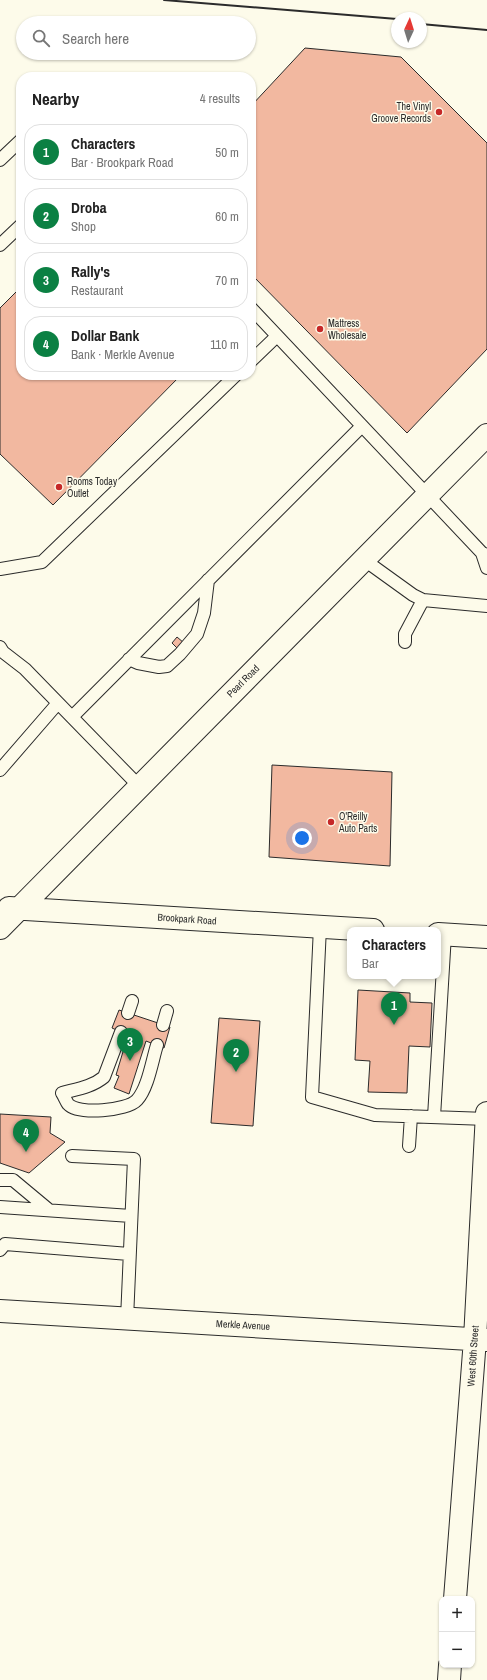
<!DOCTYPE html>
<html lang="en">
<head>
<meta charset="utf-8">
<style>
	:root { --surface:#fff; --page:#f6f6f6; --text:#222; --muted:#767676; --line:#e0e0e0; --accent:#0b8043 }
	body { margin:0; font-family:"Archivo Narrow",sans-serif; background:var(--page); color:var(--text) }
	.controls { position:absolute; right:12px; bottom:12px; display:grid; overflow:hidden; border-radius:8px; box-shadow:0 1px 3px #0004 }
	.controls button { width:36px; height:36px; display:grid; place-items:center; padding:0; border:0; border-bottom:1px solid var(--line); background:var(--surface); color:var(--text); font:20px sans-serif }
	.compass { position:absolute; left:391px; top:12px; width:36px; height:36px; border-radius:50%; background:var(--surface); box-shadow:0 1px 3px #0004; rotate:4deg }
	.you { position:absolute; left:302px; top:838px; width:14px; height:14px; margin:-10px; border:3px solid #fff; border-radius:50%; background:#1a73e8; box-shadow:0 0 0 6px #1a73e833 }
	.badge { display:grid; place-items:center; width:26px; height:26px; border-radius:50%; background:var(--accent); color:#fff; font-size:13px; font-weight:700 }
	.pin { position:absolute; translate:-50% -33px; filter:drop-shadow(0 1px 2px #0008) }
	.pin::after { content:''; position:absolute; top:21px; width:14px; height:12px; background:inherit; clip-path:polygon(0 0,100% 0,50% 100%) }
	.popup { position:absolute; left:347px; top:927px; width:94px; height:52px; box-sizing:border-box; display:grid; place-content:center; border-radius:8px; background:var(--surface); filter:drop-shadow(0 1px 3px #0005); font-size:13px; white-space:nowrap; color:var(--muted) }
	.popup b { font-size:15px; color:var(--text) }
	.popup::after { content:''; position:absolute; left:50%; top:100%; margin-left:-8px; border:8px solid transparent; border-top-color:var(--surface) }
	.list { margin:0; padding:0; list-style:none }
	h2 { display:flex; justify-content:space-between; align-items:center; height:52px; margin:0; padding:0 16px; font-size:17px }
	h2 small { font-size:13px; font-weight:400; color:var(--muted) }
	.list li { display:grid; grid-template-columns:26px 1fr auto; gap:12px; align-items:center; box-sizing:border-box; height:56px; margin:0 8px 8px; padding:0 8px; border:1px solid var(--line); border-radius:16px }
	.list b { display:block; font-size:15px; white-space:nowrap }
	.list p { margin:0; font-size:13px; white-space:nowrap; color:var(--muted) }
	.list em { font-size:13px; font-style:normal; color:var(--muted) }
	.icon { flex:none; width:22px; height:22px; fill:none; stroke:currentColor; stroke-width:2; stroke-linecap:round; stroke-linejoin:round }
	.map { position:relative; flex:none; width:487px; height:1680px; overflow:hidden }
	.search { position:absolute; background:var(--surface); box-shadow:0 1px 3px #0004; left:16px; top:16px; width:240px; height:44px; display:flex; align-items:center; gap:10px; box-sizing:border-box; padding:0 14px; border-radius:22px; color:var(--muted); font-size:15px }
	.panel { position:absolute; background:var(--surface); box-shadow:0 1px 3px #0004; left:16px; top:72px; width:240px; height:308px; border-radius:16px }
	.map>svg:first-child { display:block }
	.building { fill:#f2b8a0; stroke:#2b2b2b }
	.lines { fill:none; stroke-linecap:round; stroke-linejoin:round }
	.service-casing { stroke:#2b2b2b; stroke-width:14 }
	.minor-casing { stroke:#2b2b2b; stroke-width:24 }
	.primary-casing { stroke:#2b2b2b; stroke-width:24 }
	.service { stroke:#fdfbea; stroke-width:12 }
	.minor { stroke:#fdfbea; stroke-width:22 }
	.primary { stroke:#fdfbea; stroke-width:22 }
	.wall { stroke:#2b2b2b; stroke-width:2 }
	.poi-dot { fill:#c62828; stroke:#fdfbea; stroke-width:1.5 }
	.labels { text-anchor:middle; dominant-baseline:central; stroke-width:3; stroke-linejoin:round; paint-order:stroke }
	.poi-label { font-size:10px; fill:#2b2b2b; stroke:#fdfbea; text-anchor:start }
	.street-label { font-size:10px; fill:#2b2b2b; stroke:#fdfbea }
</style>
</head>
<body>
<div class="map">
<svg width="487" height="1680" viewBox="0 0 487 1680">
	<rect width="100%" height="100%" fill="#fdfbea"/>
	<!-- building -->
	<path class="building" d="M305,48L401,57L487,143V349L407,433L251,274V106Z
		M21,287V375H181L53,505L0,454V308Z
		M177,637L184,643L178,649L172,643Z
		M272,765L392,772L390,866L269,857Z
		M358,990L410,993V1002L432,1003L430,1047L409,1046L407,1093L368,1092L370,1061L355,1060Z
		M119,1010L170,1027L164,1048L146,1041L129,1094L114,1088L119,1076L116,1075L128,1035L112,1028Z
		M219,1018L260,1021L253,1126L211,1123Z
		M0,1114L51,1117L50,1133L65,1142L29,1173L0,1163Z"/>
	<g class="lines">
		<defs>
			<path id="service" d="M0,160L21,140
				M0,245L21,225
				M251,308L482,553
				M251,361L277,336
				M487,555L482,553L487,568
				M363,559L413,595L423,600L487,606
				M0,569L42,562L236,375
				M405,642V634L423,600
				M0,647L3,652L25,669L139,786
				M129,659L138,663L159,667L167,666L180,654L197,634L204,613L208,580
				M72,717L362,426
				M0,770L58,703
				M320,927L312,1097L375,1115L487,1119
				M128,1013L132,1001
				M163,1025L167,1011
				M121,1032L104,1077C92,1087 77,1089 62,1093C64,1096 66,1101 68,1104C78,1115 127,1111 137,1100C148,1088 152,1061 157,1045
				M434,1117L445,934
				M409,1146L411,1116
				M72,1156L134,1159L127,1319
				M0,1180H13L49,1210
				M0,1207L131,1216
				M0,1250L5,1244L129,1254"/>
			<path id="minor" d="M0,1311L487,1340
				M455,1599L475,1339L487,1113
				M449,1680L450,1665"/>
			<path id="primary" d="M9,908L373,930
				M0,928L487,435
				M438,934L487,937"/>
		</defs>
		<!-- service casing -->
		<use href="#service" class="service-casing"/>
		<!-- minor casing -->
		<use href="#minor" class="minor-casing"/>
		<!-- primary casing -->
		<use href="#primary" class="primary-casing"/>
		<!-- service -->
		<use href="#service" class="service"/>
		<!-- minor -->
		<use href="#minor" class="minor"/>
		<!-- primary -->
		<use href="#primary" class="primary"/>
		<!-- wall -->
		<path class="wall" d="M164,0L397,19
			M421,24L487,30"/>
	</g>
	<!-- markers -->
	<g class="poi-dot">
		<circle cx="439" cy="112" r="4"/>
		<circle cx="320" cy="329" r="4"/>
		<circle cx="59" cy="487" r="4"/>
		<circle cx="331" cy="822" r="4"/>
	</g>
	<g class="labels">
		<!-- poi labels -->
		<g class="poi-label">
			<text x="431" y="106" text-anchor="end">The Vinyl<tspan x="431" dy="12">Groove Records</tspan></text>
			<text x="328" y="323">Mattress<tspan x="328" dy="12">Wholesale</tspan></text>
			<text x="67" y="481">Rooms Today<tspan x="67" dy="12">Outlet</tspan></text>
			<text x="339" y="816">O'Reilly<tspan x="339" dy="12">Auto Parts</tspan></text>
		</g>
		<!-- street labels -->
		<g class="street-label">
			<text transform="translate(243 681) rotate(-45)">Pearl Road</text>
			<text transform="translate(187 919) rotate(4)">Brookpark Road</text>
			<text transform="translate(243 1325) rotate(3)">Merkle Avenue</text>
			<text transform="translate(473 1356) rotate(-86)">West 60th Street</text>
		</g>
	</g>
</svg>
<div class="controls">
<button>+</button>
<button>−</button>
</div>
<svg class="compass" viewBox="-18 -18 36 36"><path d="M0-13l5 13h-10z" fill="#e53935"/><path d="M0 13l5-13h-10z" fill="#767676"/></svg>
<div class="you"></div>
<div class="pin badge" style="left:394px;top:1025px">1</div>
<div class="popup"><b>Characters</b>Bar</div>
<div class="pin badge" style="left:236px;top:1072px">2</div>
<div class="pin badge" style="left:130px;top:1061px">3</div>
<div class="pin badge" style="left:26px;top:1152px">4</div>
<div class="search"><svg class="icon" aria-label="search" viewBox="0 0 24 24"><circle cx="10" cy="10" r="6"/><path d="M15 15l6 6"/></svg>Search here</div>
<section class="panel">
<h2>Nearby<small>4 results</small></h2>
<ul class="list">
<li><span class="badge">1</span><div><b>Characters</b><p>Bar · Brookpark Road</p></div><em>50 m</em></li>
<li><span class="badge">2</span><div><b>Droba</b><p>Shop</p></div><em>60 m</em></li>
<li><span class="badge">3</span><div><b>Rally's</b><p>Restaurant</p></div><em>70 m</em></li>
<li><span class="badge">4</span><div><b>Dollar Bank</b><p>Bank · Merkle Avenue</p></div><em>110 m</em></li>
</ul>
</section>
</div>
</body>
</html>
